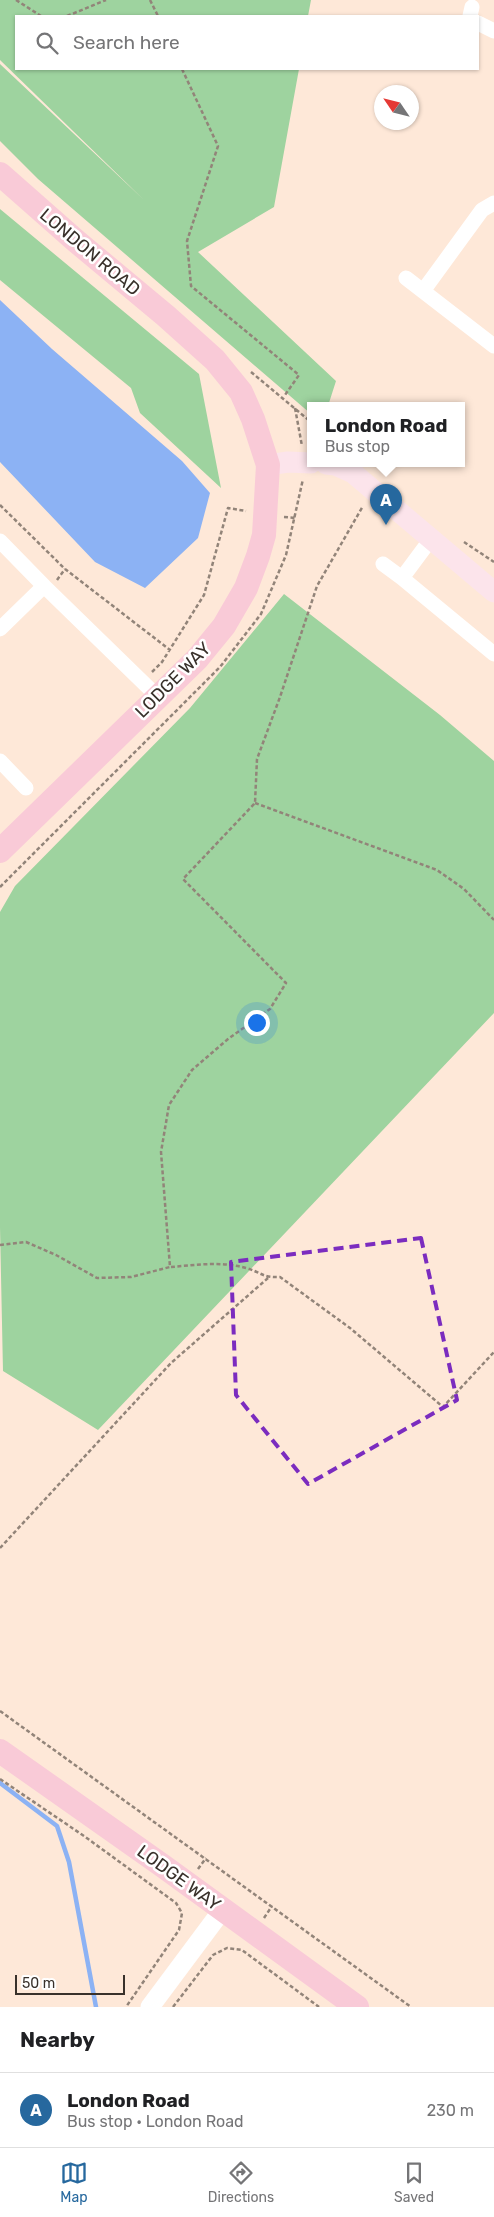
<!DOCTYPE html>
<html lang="en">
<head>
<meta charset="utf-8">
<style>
	:root { --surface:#fff; --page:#f2f2f2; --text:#202124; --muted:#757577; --line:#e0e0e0; --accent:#26689e }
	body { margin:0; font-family:Rubik,sans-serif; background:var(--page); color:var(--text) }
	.compass { position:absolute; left:374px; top:85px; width:45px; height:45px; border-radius:50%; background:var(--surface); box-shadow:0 1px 4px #0004; rotate:305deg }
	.scale { position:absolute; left:15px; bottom:12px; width:110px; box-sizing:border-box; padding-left:5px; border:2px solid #39312b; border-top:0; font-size:14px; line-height:18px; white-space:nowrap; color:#39312b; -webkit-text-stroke:4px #fff; paint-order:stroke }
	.you { position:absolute; left:256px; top:1022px; width:18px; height:18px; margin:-12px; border:4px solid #fff; border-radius:50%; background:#1a73e8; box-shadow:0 0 0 8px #1a73e833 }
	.badge { display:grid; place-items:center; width:32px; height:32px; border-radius:50%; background:var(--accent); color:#fff; font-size:16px; font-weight:700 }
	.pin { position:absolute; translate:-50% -41px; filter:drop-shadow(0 1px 2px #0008) }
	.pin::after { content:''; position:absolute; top:26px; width:18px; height:15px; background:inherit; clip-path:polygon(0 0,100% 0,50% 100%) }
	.popup { position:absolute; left:307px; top:402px; width:158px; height:65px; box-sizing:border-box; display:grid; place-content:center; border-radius:0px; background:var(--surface); filter:drop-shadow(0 1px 4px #0005); font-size:16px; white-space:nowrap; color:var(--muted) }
	.popup b { font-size:19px; color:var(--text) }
	.popup::after { content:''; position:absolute; left:50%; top:100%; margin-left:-10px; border:10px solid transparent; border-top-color:var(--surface) }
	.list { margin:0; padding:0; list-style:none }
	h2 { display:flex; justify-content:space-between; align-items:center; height:65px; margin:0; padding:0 20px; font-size:21px }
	h2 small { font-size:16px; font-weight:400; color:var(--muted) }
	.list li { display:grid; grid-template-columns:32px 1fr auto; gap:15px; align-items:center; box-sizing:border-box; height:75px; padding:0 20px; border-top:1px solid var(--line) }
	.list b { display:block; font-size:19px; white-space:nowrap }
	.list p { margin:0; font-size:16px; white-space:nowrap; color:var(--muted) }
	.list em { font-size:16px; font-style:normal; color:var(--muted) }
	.icon { flex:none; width:28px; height:28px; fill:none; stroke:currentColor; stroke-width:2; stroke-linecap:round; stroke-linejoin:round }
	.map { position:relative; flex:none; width:494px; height:2007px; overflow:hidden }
	.search { position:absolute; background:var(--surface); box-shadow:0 1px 4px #0004; left:15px; right:15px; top:15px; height:55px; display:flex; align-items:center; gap:12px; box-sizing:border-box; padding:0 18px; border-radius:0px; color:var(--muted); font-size:19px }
	.sheet { height:140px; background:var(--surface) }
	nav { display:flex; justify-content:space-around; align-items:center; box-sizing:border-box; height:70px; border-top:1px solid var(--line); background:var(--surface); font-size:14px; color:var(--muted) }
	nav a { display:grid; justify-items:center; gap:2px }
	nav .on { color:var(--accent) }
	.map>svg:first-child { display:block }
	.green { fill:#9ed39f }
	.water { fill:#8cb2f4 }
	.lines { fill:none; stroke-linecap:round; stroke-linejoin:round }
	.stream { stroke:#8cb2f4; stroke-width:4.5 }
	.path { stroke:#928479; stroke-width:2.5; stroke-dasharray:4 2.5; stroke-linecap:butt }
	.minor { stroke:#fff; stroke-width:15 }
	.tertiary { stroke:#fff; stroke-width:19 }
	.secondary { stroke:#fce4eb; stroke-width:21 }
	.primary { stroke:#f9cad7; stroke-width:24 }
	.marked { fill:none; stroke:#7b2cbf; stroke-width:4; stroke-dasharray:10 6; stroke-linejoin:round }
	.labels { text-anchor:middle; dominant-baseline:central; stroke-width:5; stroke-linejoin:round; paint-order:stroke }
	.street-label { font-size:18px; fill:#39312b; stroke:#fff }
</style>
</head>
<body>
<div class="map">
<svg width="494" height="2007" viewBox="0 0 494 2007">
	<rect width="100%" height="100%" fill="#fee8d8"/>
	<!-- green -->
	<path class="green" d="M0,0H311L308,16H16V69H299L274,207L198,252L336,381L328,406H311V414L38,179L0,141V64L144,200L0,60Z
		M0,209L199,374L221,488L140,413L131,388L0,280Z
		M284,594L440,715L494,761V1013L98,1430L3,1371L0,1227V912L15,886L190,708Z"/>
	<!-- water -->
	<path class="water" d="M0,300L52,349L182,461L210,493L198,538L145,588L95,562L0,462Z"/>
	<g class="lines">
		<!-- stream -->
		<path class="stream" d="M0,1783L57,1826L69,1862L96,2007"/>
		<!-- path -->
		<path class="path" d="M16,0L41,16
			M150,0L158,16
			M67,16L106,0
			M182,69L218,146L187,241L191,286L299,375L285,395
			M251,372L311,422
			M295,408L302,446
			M0,505L65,569L170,650
			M284,517L295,518
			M464,542L494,562
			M57,580L65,569
			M152,672L162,662L204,595L228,508L246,511
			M255,803L437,870L464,889L494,920
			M0,887L220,667L261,614L286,555L303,479
			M0,1245L26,1242L56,1255L97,1278L131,1277L170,1267L161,1152L169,1105L192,1070L228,1039L270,1009L286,983L183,879L255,803L257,759L280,697L317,586L363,506
			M171,1267C195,1265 222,1261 246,1268C261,1272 262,1278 280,1277L350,1328L443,1407L494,1352
			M0,1548L171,1363L268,1278
			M0,1711L411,2007
			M0,1779L84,1836L176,1903L182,1913L179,1930L126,2007
			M198,1869L206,1858
			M264,1918L272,1906
			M173,2007L213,1955L227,1948L242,1950L319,2007"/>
		<!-- minor -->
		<path class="minor" d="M470,16L472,7
			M478,23L494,31
			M406,278L494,346
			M423,291L482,210L494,203
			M431,539L402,578L494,654
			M0,541L44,586L157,696
			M383,564L402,578
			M0,629L44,586
			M0,761L26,788"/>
		<!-- tertiary -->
		<path class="tertiary" d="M150,2007L223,1909"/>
		<!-- secondary -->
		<path class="secondary" d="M326,464L335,465L353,473L494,592
			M268,465L288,462L311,463"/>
		<!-- primary -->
		<path class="primary" d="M0,174L76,241L166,316L215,360L241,392L253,419L268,465L264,535L258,556L246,588L224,626L197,659L0,851
			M0,1751L163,1866L357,2007"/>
	</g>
	<!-- marked area -->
	<path class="marked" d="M421,1238L457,1400L308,1484L236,1395L231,1262Z"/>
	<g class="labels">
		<!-- street labels -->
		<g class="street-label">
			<text transform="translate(90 252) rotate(40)">LONDON ROAD</text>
			<text transform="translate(173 680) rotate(-45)">LODGE WAY</text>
			<text transform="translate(179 1878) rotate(36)">LODGE WAY</text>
		</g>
	</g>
</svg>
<svg class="compass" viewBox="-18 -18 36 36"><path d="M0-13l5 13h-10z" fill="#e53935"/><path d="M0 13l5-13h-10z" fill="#757577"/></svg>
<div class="scale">50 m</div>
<div class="you"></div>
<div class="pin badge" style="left:386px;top:525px">A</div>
<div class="popup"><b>London Road</b>Bus stop</div>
<div class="search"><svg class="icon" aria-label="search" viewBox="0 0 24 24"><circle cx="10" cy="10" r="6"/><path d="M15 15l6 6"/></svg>Search here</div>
</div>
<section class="sheet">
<h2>Nearby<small></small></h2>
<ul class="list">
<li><span class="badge">A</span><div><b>London Road</b><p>Bus stop · London Road</p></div><em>230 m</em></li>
</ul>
</section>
<nav>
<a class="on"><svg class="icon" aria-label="map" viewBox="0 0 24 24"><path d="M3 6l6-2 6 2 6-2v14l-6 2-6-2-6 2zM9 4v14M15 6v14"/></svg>Map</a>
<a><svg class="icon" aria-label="directions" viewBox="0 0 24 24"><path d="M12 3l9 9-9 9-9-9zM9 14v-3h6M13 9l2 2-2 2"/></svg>Directions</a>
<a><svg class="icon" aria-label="saved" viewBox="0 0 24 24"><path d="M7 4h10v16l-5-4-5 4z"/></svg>Saved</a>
</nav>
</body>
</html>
